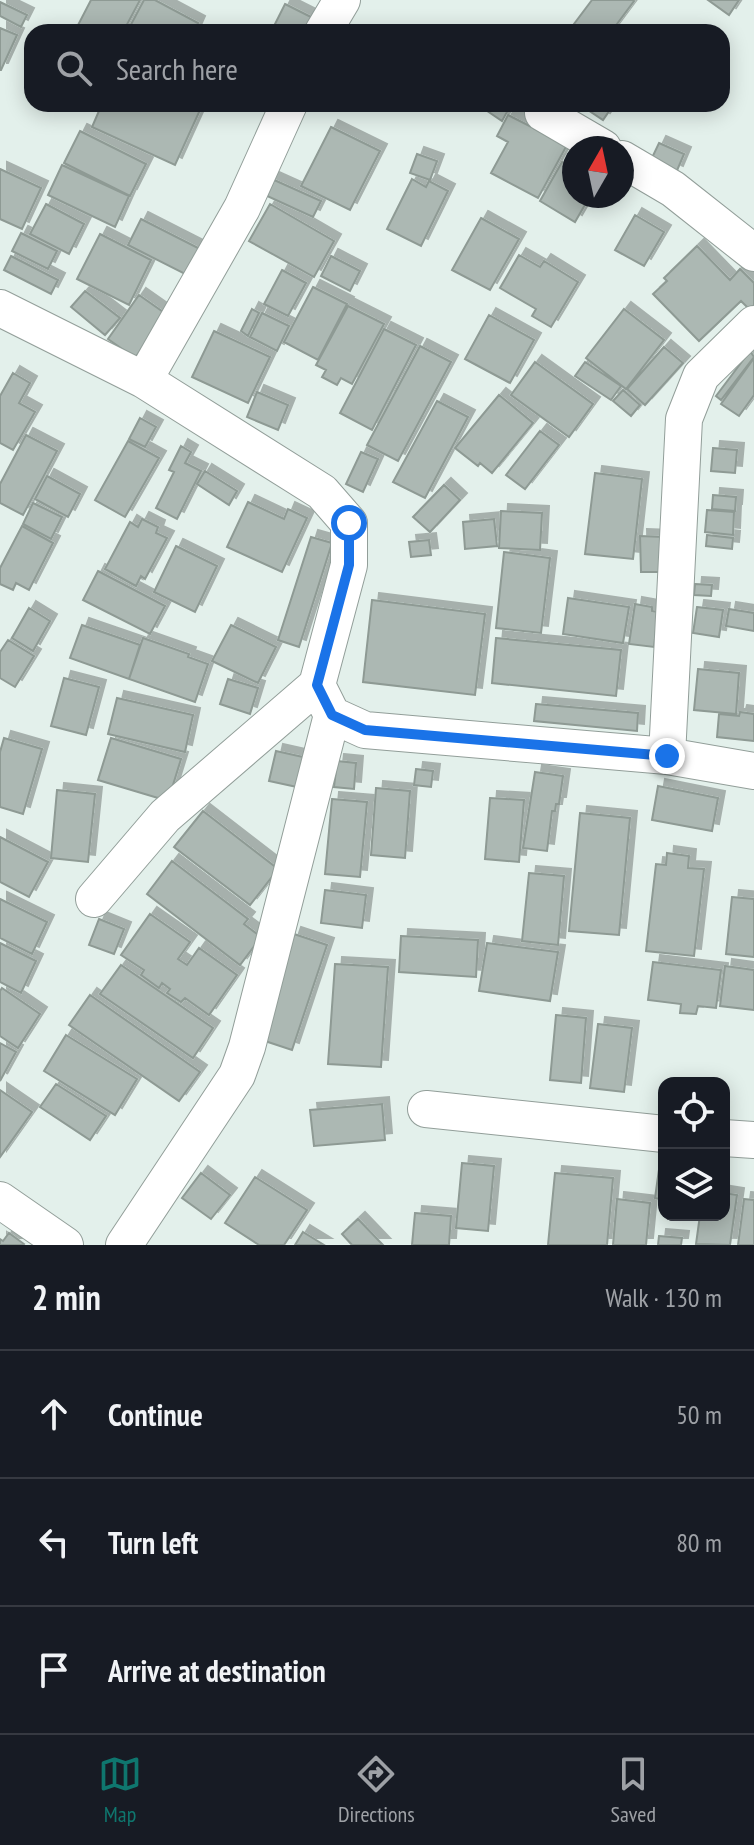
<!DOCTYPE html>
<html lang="en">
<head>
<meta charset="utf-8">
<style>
	:root { --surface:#171b24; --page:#242831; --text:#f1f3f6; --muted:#9ea1a6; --line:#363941; --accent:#0f766e }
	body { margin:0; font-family:"PT Sans Narrow",sans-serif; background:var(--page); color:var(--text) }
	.controls { position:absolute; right:24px; bottom:24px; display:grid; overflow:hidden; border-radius:16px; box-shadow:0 4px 20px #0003 }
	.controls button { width:72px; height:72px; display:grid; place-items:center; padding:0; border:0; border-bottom:2px solid var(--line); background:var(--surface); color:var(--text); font:40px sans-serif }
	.compass { position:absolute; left:562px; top:136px; width:72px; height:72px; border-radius:50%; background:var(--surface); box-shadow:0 4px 20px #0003; rotate:9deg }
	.stop { position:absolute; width:24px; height:24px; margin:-18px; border:6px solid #1a73e8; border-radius:50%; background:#fff }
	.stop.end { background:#1a73e8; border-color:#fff; box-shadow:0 2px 8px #0008 }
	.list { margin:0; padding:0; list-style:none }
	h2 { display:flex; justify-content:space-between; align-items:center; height:104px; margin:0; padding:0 32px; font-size:34px }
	h2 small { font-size:26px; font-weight:400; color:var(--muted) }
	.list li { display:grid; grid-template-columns:52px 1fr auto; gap:24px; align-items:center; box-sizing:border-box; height:128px; padding:0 32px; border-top:2px solid var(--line) }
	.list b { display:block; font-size:30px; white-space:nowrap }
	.list em { font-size:26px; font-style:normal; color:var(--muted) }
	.icon { flex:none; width:44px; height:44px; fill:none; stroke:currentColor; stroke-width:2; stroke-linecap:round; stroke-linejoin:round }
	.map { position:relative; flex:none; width:754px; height:1245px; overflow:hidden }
	.search { position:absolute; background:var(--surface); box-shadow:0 4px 20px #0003; left:24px; right:24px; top:24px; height:88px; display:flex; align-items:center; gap:20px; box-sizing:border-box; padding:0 28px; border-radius:24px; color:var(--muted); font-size:30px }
	.sheet { height:488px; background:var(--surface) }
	nav { display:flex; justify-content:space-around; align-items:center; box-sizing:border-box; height:112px; border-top:2px solid var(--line); background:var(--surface); font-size:22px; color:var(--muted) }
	nav a { display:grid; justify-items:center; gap:4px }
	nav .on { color:var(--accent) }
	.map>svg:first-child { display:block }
	.building { fill:#acb8b3; stroke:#8e9a94; stroke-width:2; filter:url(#shadow) }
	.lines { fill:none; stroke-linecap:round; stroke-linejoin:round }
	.minor-casing { stroke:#929e99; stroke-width:38 }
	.minor { stroke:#fff; stroke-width:36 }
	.route { stroke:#1a73e8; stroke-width:10 }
</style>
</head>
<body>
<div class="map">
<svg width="754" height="1245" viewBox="0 0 754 1245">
	<defs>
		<filter id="shadow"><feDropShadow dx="7" dy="-7" stdDeviation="0" flood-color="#0004"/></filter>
	</defs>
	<rect width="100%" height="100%" fill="#e3f0eb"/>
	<!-- building -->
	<path class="building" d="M91,0H140L123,32H86L77,27Z
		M144,0H155L198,23L194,32H127Z
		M592,0H633L634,1L611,32H568Z
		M708,0H739L729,15Z
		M0,2L27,15L21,27L0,16Z
		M285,4L313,18L306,32H271Z
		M0,28L17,35L1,70H0Z
		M102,104H187L200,110L175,165L92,127Z
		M477,104H493L507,112L502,121Z
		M579,104H614L603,120Z
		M508,115L567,145L538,198L491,173L508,142L497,136Z
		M331,127L380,151L350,210L301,186Z
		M80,131L146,164L130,196L64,163Z
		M659,143L684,154L676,173L650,162Z
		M417,154L437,161L430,180L410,173Z
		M562,162L574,168V196H590L575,222L540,201Z
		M62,165L129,196L115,227L48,195Z
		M0,169L41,188L22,229L0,219Z
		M272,179L321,201L313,217L265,195Z
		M412,179L426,187L429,181L448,191L421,246L387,229Z
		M46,204L84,224L69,254L30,234Z
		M270,204L334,241L314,277L249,241Z
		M635,215L664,232L644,266L615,250Z
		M481,218L519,239L490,290L452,270Z
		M141,219L202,250L189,276L128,245Z
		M21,233L57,251L48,269L12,251Z
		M100,234L151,260L129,305L77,279Z
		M697,246L730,280L740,269L754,283V305L749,309L741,301L699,341L653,294L667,281L664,278Z
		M519,255L540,267L544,261L578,282L551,327L532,316L536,309L500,288Z
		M11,256L58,280L51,294L4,270Z
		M331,256L360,271L350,291L321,276Z
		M282,270L306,283L288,316L264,304Z
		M313,287L347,304L318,360L284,342Z
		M85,291L120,318L105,335L71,307Z
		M139,295L166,314L135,358L108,339Z
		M348,306L384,324L352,384L341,378L337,385L322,377L326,370L316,365Z
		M252,309L259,313L248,336L241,331Z
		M624,309L664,340L626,389L586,358Z
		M262,313L289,326L277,351L250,337Z
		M489,315L534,340L510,383L465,359Z
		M384,329L416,345L372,430L340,413Z
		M214,331L270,357L248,403L192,377Z
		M420,346L451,362L398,461L367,445Z
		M664,347L683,363L645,405L627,389Z
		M750,351L754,357L721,400L716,396Z
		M754,358V395L739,416L721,404Z
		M535,362L593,404L569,437L511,395Z
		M585,362L621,386L611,400L575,376Z
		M13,373L30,383L19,403L35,412L13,450L0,443V396Z
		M623,390L640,405L631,416L613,401Z
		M257,392L288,405L278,430L247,417Z
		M499,395L533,423L492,473L480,463L478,466L455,448Z
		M437,401L468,417L425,498L393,482Z
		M140,418L156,427L145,447L129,439Z
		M540,431L559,445L525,489L506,475Z
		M26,435L57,451L23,515L0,503V484Z
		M128,441L159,458L125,517L95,500Z
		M181,446L191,452L185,463L201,471L177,519L156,508L174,472L169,470Z
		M713,448L737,450L735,473L711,471Z
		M361,452L378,459L363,492L346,484Z
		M205,471L237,491L229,505L197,484Z
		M595,473L642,479L633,559L585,554Z
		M47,476L80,494L68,517L35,499Z
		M444,485L460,500L430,532L413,517Z
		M713,495L736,497L735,511L712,509Z
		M248,502L284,519L288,509L307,518L282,572L227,547Z
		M33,503L62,517L51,539L23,524Z
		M707,510L734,512L733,535L705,532Z
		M501,511L542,513L540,550L499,548Z
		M142,519L158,527L156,533L167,538L145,579L141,576L136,586L105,569L130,522L138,527Z
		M494,519L497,546L465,549L463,522Z
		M22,526L53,543L29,590L16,583L13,590L0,584V568Z
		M707,535L733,538L732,549L706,546Z
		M640,536L664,537L659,572H641Z
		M311,537L332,543L299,647L278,640Z
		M429,540L431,555L411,557L409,542Z
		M176,546L217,566L195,612L154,592Z
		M504,552L550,558L541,633L496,628Z
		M98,571L165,606L150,634L83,600Z
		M695,584L712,585L711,596L694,595Z
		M568,598L629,607L623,643L563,634Z
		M372,600L485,614L475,695L363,682Z
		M635,604L652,607V611L658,612L654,647L629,644Z
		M697,607L723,610L719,637L693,633Z
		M29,608L50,621L33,651L12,638Z
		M729,609L754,613V631L726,626Z
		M82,625L140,645L129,679L70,658Z
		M231,625L276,647L258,683L212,661Z
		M143,638L189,654L188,657L208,664L195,702L129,679Z
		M496,638L621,650L616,696L492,683Z
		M8,640L34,656L15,687L0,678V652Z
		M698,669L739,673L736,714L694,710Z
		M64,678L99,687L86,735L51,726Z
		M228,679L258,688L250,714L220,704Z
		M117,698L193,715L185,752L108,734Z
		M536,704L638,713L637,731L534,721Z
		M740,712L754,714V741L717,737L719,714L739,716Z
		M4,738L42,749L23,814L0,807V752Z
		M111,738L181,759L168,801L98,780Z
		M276,751L303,757L297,787L269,781Z
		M337,761L356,763L354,789L334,787Z
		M416,769L433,771L431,787L414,785Z
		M535,772L563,776L559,804H556L555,811H552L547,851L523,848Z
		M658,786L718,798L712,831L652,820Z
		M376,788L410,791L405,858L371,855Z
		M57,790L95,794L88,862L51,858Z
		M490,798L524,800L519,862L485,859Z
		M332,799L367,802L360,877L325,874Z
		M203,811L278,869L250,905L174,847Z
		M580,813L630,818L619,935L569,931Z
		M0,837L48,862L29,897L0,882Z
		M667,853L689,856L688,868L704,869L694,956L646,951L656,864L666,865Z
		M172,861L248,919L244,924L261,937L240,965L147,894Z
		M529,873L564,876L558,945L522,941Z
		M325,890L366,895L362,928L321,923Z
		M732,897L754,899V957L726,954Z
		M0,899L47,922L32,954L0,938Z
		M150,914L190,942L178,959L187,965L199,948L237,975L209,1015L185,998L181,1002L167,993L170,989L162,983L159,988L141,975L144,970L121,955Z
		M99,919L124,929L114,954L89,945Z
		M294,934L327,945L292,1050L259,1039Z
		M401,936L478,940L476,977L399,972Z
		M0,943L36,961L21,993L0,982Z
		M487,943L558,952L550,1001L479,991Z
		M653,962L721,970L716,1008L698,1006L696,1014L680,1013L681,1004L648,1000Z
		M335,964L388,967L381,1067L328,1064Z
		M121,965L213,1028L193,1058L100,994Z
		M725,966L754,970V1010L720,1006Z
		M2,988L40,1014L18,1048L0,1036V991Z
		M90,995L200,1072L179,1101L69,1025Z
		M556,1015L586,1018L581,1083L550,1080Z
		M598,1024L632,1028L624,1092L590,1088Z
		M66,1035L137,1079L115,1115L44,1071Z
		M0,1043L16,1052L0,1081Z
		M56,1084L106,1116L90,1140L40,1107Z
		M0,1090L32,1112L0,1157Z
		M382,1104L385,1140L314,1146L310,1110Z
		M661,1155H664V1200L655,1198Z
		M462,1163L494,1166L488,1231L456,1228Z
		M201,1173L230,1195L211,1219L182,1198Z
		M555,1173L613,1178L607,1245H548Z
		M255,1177L307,1210L284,1245H259L225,1223Z
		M724,1193L737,1195L730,1245L696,1244L700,1215H724Z
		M617,1199L650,1203L646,1245H613Z
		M744,1199L754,1200V1245H738Z
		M415,1213L451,1216L449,1245H412Z
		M358,1219L383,1245H352L342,1234Z
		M303,1232L324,1245H295Z
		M9,1233L24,1244L23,1245H0V1239L3,1241Z
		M659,1236L682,1238L681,1245H658Z"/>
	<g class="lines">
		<defs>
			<path id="minor" d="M323,32L342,0
				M543,113L603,148
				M622,159L673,189L754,253
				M0,308L144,380L322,492L349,523V565L317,685L332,715L247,1047L237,1075L124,1245
				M144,380L242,208L289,104
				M332,715L365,730L667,756L754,771
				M667,756L684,419L701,376L754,324
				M94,899L165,816L317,685
				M426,1109L664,1134
				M724,1138L754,1140
				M0,1200L65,1245"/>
		</defs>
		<!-- minor casing -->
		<use href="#minor" class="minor-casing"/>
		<!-- minor -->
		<use href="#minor" class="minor"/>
	</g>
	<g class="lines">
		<!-- route -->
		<path class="route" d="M349,523V565L317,685L332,715L365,730L667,756"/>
	</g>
</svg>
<div class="controls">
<button><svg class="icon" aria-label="locate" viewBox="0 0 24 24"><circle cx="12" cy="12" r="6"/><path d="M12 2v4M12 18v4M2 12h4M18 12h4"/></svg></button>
<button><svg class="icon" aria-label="layers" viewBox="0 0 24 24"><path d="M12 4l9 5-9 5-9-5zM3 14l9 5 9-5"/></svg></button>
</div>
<svg class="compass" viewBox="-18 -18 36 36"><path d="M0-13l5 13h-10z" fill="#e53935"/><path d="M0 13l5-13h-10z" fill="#9ea1a6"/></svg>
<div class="stop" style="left:349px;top:523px"></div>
<div class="stop end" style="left:667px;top:756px"></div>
<div class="search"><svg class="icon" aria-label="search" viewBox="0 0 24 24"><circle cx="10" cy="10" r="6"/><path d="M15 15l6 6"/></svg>Search here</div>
</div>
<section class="sheet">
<h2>2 min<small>Walk · 130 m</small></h2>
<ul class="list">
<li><svg class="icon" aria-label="ahead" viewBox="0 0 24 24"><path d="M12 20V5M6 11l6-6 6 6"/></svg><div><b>Continue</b></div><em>50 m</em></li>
<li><svg class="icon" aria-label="left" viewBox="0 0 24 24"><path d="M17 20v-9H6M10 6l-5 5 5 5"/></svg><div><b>Turn left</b></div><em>80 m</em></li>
<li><svg class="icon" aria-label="arrive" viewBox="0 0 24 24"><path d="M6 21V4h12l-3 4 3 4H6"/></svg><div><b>Arrive at destination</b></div></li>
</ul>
</section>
<nav>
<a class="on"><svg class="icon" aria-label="map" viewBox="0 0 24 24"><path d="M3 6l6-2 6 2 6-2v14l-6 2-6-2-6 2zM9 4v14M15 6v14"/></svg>Map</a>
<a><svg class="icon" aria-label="directions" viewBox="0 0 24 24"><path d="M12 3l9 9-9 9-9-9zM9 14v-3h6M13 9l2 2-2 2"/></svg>Directions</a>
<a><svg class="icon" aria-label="saved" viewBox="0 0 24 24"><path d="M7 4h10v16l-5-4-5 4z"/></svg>Saved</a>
</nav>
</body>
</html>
